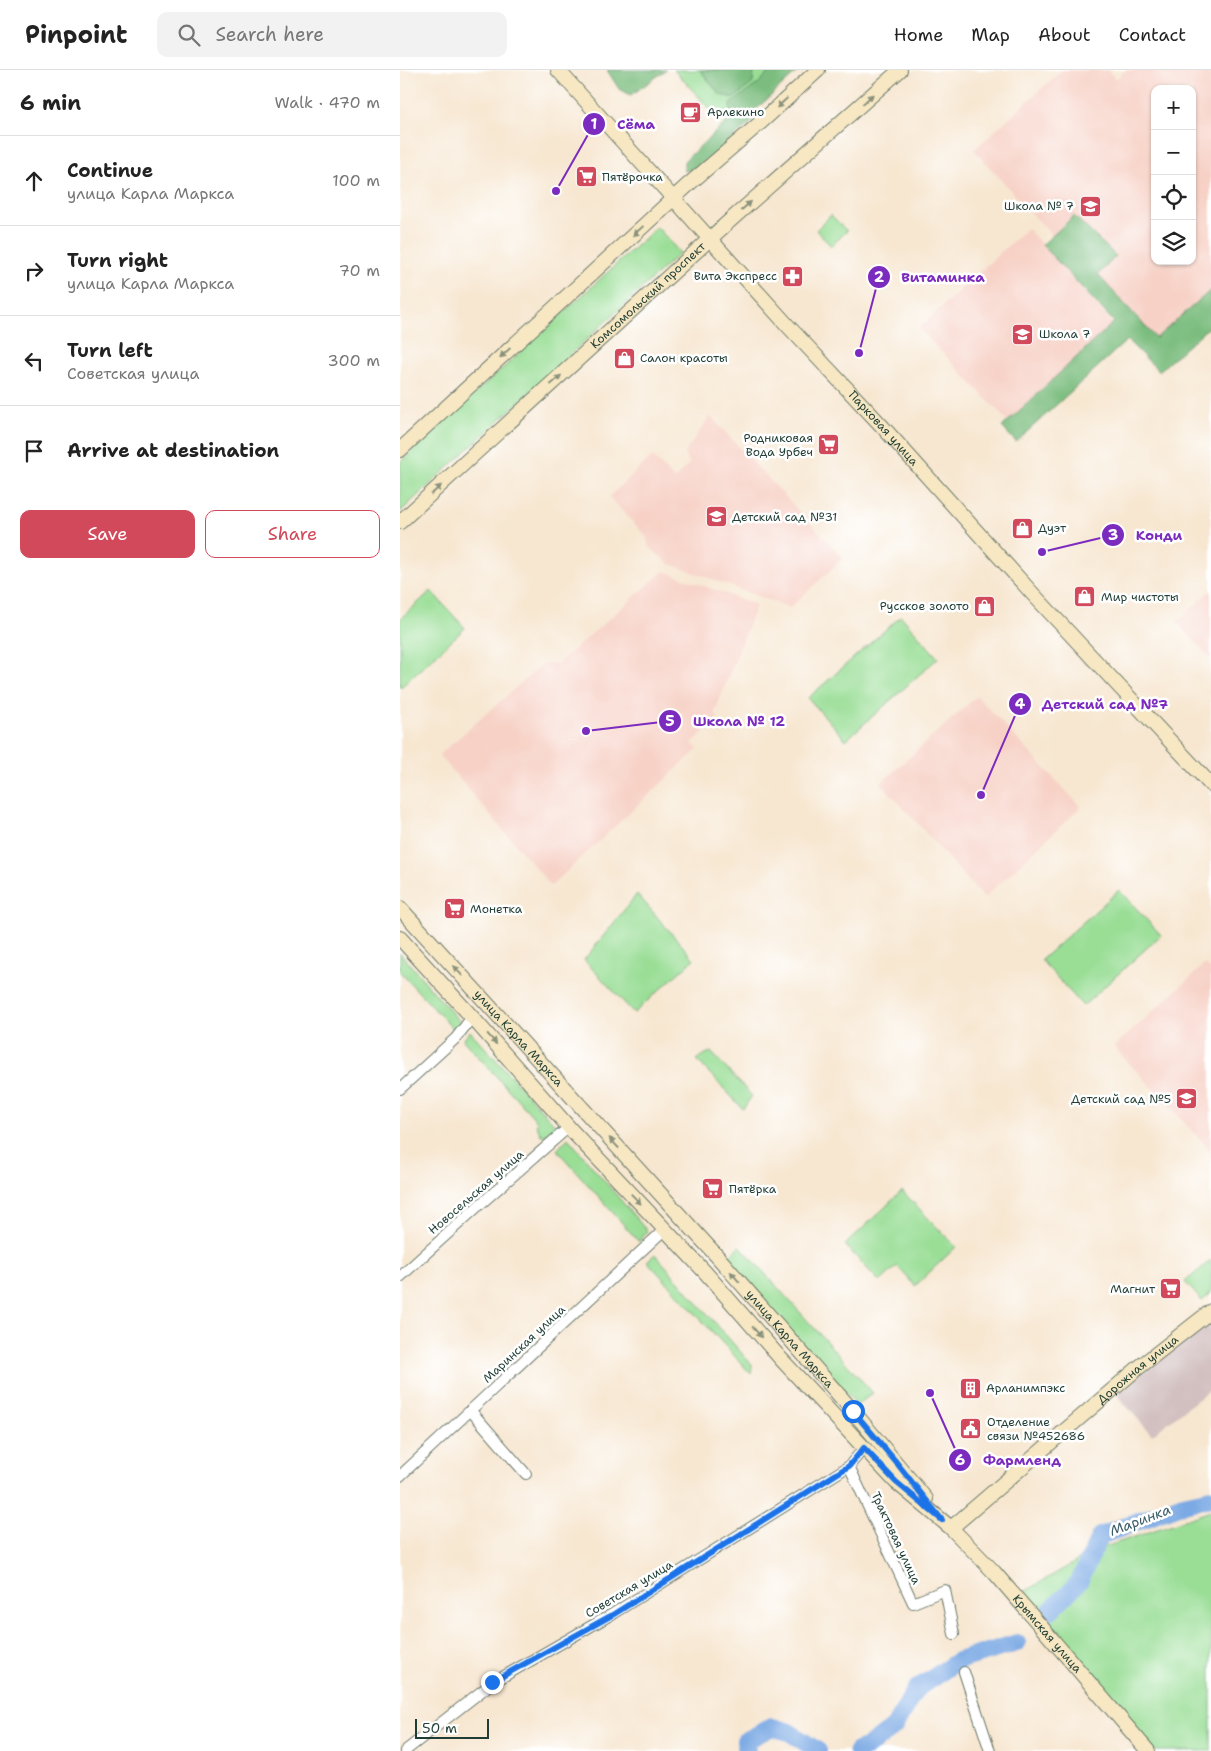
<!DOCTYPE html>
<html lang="en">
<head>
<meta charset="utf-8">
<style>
	:root { --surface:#fff; --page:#f2f2f2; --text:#222; --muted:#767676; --line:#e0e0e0; --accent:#d1495b }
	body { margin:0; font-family:"Shantell Sans",sans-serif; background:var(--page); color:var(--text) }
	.controls { position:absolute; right:15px; top:15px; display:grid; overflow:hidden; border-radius:10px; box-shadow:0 1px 4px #0004 }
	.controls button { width:45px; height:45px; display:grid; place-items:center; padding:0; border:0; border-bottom:1px solid var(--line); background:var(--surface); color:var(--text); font:25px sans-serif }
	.scale { position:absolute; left:15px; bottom:12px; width:74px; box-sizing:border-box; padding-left:5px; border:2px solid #1f3d34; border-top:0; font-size:14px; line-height:18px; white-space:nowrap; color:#1f3d34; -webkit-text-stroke:4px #fff; paint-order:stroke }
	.stop { position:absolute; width:15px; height:15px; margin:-11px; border:4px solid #1a73e8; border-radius:50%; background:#fff }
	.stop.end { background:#1a73e8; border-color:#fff; box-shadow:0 1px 5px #0008 }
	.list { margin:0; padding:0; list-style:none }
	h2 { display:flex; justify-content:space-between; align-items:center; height:65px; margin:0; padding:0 20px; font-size:21px }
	h2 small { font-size:16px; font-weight:400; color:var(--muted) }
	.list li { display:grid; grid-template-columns:32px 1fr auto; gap:15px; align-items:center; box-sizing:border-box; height:90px; padding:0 20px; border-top:1px solid var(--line) }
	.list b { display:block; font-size:19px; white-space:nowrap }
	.list p { margin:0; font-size:16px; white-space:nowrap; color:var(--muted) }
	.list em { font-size:16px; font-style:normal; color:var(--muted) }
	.actions { display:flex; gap:10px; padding:15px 20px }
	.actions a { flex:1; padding:11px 0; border:1px solid var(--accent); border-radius:10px; text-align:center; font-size:18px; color:var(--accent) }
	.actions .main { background:var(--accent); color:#fff }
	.icon { flex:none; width:28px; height:28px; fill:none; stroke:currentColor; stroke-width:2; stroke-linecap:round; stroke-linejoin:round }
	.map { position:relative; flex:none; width:811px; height:1681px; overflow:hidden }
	header { display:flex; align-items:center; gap:30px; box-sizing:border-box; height:70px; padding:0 25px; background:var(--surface); border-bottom:1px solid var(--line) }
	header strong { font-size:24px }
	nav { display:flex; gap:28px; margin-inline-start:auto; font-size:18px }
	.search { width:350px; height:45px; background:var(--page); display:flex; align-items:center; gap:12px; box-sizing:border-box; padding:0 18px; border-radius:10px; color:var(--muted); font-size:19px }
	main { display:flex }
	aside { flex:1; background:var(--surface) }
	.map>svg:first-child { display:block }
	.built { fill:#f7d1c6; fill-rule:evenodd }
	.industrial { fill:#d2bfbf }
	.green { fill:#9ade96; stroke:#5c8e65 }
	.forest { fill:#7bbd7f; stroke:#4d7d5a }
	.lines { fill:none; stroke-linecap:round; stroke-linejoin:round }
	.river { stroke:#7aa9e4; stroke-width:18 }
	.minor-casing { stroke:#6b786b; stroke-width:12 }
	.secondary-casing { stroke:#6b786b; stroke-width:16 }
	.minor { stroke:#fff; stroke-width:10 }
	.secondary { stroke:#f7e8c3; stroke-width:14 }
	.oneway { fill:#8b927c }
	.route { stroke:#1a73e8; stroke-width:6 }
	.labels { text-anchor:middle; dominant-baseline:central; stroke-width:5; stroke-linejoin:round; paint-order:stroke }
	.poi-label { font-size:12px; fill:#1f3d34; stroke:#fff; text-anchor:start }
	.street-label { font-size:12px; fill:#1f3d34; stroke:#fff }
	.water-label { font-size:14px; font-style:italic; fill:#3a5d69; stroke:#fff }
	.leader { fill:none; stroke:#7b2cbf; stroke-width:2 }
	.callout-dot { fill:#7b2cbf; stroke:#fff; stroke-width:2 }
	.mark-label { font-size:15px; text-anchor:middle; font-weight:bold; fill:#fff }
	.callout-label { font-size:14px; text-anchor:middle; font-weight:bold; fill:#7b2cbf; stroke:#fff; stroke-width:5; stroke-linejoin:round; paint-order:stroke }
</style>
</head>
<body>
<header>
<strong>Pinpoint</strong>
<div class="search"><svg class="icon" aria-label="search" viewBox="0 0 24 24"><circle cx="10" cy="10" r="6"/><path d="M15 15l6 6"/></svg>Search here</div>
<nav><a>Home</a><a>Map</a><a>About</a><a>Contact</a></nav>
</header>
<main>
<aside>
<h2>6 min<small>Walk · 470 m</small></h2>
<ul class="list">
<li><svg class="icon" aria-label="ahead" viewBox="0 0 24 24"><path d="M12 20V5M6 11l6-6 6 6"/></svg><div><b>Continue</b><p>улица Карла Маркса</p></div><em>100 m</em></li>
<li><svg class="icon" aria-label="right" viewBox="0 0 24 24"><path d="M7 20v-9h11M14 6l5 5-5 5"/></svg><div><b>Turn right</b><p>улица Карла Маркса</p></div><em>70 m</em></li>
<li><svg class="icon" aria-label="left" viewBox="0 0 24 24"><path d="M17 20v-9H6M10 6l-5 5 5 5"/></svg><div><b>Turn left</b><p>Советская улица</p></div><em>300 m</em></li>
<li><svg class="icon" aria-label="arrive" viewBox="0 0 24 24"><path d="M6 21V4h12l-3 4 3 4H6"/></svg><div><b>Arrive at destination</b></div></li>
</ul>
<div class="actions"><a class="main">Save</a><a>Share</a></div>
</aside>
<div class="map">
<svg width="811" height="1681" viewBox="0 0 811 1681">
	<rect width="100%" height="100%" fill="#fff"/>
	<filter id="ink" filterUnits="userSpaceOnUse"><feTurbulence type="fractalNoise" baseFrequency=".02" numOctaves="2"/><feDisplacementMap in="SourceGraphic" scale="10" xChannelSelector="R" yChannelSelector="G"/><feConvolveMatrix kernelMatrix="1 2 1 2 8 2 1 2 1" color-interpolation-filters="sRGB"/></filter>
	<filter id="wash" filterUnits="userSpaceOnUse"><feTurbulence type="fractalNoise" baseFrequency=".0096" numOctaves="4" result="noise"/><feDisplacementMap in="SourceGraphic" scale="20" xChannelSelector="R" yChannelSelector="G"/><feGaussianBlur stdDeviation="1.12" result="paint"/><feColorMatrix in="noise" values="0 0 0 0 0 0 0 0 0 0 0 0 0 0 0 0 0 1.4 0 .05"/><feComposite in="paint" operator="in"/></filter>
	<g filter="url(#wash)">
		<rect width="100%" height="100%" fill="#f7e7d1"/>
		<!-- built -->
		<path class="built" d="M662,0H707L716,9L726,0H811V244L763,288L574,80ZM755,19H792V191H755Z
			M627,158L727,270L618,362L519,258Z
			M310,346L443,488L390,538L268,493L249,477L246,466L209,427L252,386L274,409L290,393L284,384Z
			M264,501L356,535L315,642L318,648L292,673L298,679L151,816L39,685L144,593L157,594Z
			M811,520V589L777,552Z
			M577,626L681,737L584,828L481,713Z
			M805,894L811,900V1081L714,977Z"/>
		<!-- industrial -->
		<path class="industrial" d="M811,1247V1319L752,1365L716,1324Z"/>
		<!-- green -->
		<path class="green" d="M274,0H378L320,50Z
			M431,145L447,161L431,176L416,160Z
			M257,157L280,183L0,442V392Z
			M31,521L65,558L0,618V549Z
			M501,546L538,588L446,670L408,628Z
			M719,820L761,865L683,936L641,890Z
			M237,824L294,889L234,943L184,890Z
			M0,883L61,953L54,960L0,902Z
			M70,961L157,1057C152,1061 149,1066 141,1065L136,1055L138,1052L63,970Z
			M311,982L352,1026L343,1039L297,990L303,985Z
			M168,1068L247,1161L239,1172L157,1080Z
			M502,1121L556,1177L515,1216L497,1196L480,1212L445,1175Z
			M340,1176L473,1323L457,1335L325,1190Z
			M255,1184L352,1295L351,1304L247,1191Z
			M811,1190V1223L802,1231L785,1212Z
			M811,1441V1681H748L615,1527L696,1480Z"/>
		<!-- forest -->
		<path class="forest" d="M207,0H266L231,25L219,19Z
			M300,0H354L353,13L334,28L320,25Z
			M371,0H399L351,44L353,51L296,99L284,101V91L331,48L330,34L359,13Z
			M674,146L716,186L698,205L756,268L811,220V255L759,301L727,270L616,372L602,357L714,252L642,175Z"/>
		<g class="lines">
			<!-- river -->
			<path class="river" d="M650,1541L679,1512L700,1466L783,1434L811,1428
				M347,1681L345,1671L372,1657L389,1662L418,1681
				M457,1681L466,1678L494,1657L516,1619L558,1591L617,1573"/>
		</g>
	</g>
	<g filter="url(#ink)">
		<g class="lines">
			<defs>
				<path id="minor" d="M0,1019L56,968L72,947
					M0,1207L77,1137L169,1057
					M71,1341L126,1404
					M449,1396L513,1533L545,1520L554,1564
					M0,1406L265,1159
					M564,1602L590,1681
					M5,1681L92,1613L214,1543L449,1396L464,1378"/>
				<g id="secondary">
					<path id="s1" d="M158,0L389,257L481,355L631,522L811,715"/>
					<path d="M0,380L289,114L360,53L418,0"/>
					<path id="s2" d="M0,452L325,155L500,0"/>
					<path id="s3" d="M0,838L316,1185L453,1341L526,1429"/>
					<path id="s4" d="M0,868L72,947L173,1062L305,1202L381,1289L496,1412L551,1458L594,1502L748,1681"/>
					<path id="s5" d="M551,1458L738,1298L811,1241"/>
				</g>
			</defs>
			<!-- minor casing -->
			<use href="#minor" class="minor-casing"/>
			<!-- secondary casing -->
			<use href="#secondary" class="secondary-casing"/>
			<!-- minor -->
			<use href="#minor" class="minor"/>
			<!-- secondary -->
			<use href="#secondary" class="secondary"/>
		</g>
		<!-- one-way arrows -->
		<defs><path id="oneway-solid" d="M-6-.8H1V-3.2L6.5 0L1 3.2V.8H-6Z" transform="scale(1.25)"/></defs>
		<g class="oneway">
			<use href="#oneway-solid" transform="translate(468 29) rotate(-43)"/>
			<use href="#oneway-solid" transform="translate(382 33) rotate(137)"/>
			<use href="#oneway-solid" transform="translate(346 136) rotate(-41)"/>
			<use href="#oneway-solid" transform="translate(238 161) rotate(137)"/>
			<use href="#oneway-solid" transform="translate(105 283) rotate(137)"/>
			<use href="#oneway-solid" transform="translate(156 310) rotate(-42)"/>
			<use href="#oneway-solid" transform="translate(36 420) rotate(-42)"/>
			<use href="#oneway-solid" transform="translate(58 901) rotate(-132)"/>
			<use href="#oneway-solid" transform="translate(92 969) rotate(49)"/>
			<use href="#oneway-solid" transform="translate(214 1073) rotate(-133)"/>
			<use href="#oneway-solid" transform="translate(236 1129) rotate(46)"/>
			<use href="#oneway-solid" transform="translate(335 1207) rotate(-131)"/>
			<use href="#oneway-solid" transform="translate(357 1262) rotate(49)"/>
		</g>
	</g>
	<g class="lines" filter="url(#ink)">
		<!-- route -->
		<path class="route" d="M92,1612L214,1544L449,1396L464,1378L496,1412L542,1450L496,1392L453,1341"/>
	</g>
	<!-- icons -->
	<defs>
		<symbol id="cafe-square" viewBox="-11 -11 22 22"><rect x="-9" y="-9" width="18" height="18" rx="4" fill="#d1495b" stroke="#fff"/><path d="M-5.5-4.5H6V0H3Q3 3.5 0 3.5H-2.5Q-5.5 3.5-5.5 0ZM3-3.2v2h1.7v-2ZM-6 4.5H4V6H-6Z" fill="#fff"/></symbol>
		<symbol id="supermarket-square" viewBox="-11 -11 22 22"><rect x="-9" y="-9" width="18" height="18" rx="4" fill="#d1495b" stroke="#fff"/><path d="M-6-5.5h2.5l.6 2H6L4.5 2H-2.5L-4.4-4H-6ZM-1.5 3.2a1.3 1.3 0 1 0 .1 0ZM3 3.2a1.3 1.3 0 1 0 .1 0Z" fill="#fff"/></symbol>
		<symbol id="school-square" viewBox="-11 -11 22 22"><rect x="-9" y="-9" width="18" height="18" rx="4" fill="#d1495b" stroke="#fff"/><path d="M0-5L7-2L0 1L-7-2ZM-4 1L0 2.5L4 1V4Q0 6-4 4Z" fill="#fff"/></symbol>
		<symbol id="pharmacy-square" viewBox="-11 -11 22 22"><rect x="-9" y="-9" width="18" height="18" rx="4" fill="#d1495b" stroke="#fff"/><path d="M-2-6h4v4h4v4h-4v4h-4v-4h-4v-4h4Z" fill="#fff"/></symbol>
		<symbol id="shop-square" viewBox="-11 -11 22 22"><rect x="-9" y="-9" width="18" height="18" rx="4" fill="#d1495b" stroke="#fff"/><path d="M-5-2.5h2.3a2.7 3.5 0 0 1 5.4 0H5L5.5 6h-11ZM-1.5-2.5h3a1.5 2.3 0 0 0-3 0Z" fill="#fff"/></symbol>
		<symbol id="building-square" viewBox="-11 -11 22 22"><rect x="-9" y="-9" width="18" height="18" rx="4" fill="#d1495b" stroke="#fff"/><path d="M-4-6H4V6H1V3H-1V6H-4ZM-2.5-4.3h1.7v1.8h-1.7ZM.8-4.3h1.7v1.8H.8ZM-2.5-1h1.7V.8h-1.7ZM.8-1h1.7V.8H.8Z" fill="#fff"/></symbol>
		<symbol id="civic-square" viewBox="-11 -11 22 22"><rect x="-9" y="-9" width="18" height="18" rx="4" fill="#d1495b" stroke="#fff"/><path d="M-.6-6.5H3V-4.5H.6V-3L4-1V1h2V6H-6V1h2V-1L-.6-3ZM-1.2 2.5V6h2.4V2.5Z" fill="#fff"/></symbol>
	</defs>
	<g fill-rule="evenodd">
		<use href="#cafe-square" x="278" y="30" width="25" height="25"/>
		<use href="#supermarket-square" x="174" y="94" width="25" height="25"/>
		<use href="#school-square" x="678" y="124" width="25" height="25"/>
		<use href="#pharmacy-square" x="380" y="194" width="25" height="25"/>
		<use href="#school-square" x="610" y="252" width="25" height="25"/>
		<use href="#shop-square" x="212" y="276" width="25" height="25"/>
		<use href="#supermarket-square" x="416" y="362" width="25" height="25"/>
		<use href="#school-square" x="304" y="434" width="25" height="25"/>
		<use href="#shop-square" x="610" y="446" width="25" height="25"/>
		<use href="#shop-square" x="672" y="514" width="25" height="25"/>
		<use href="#shop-square" x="572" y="524" width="25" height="25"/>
		<use href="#supermarket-square" x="42" y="826" width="25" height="25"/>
		<use href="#school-square" x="774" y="1016" width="25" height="25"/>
		<use href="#supermarket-square" x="300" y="1106" width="25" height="25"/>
		<use href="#supermarket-square" x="758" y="1206" width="25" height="25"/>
		<use href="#building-square" x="558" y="1306" width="25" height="25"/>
		<use href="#civic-square" x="558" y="1346" width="25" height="25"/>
	</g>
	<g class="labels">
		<!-- poi labels -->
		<g class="poi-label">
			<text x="307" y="42">Арлекино</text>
			<text x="202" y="107">Пятёрочка</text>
			<text x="674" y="136" text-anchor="end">Школа № 7</text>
			<text x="377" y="206" text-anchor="end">Вита Экспресс</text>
			<text x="639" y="264">Школа 7</text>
			<text x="240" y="288">Салон красоты</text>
			<text x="413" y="368" text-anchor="end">Родниковая<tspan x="413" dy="14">Вода Урбеч</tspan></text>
			<text x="332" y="447">Детский сад №31</text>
			<text x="638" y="458">Дуэт</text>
			<text x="701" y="527">Мир чистоты</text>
			<text x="569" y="536" text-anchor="end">Русское золото</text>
			<text x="70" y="839">Монетка</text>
			<text x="771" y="1029" text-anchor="end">Детский сад №5</text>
			<text x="329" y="1119">Пятёрка</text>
			<text x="755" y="1219" text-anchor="end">Магнит</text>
			<text x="586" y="1318">Арланимпэкс</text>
			<text x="587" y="1352">Отделение<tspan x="587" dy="14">связи №452686</tspan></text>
		</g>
		<!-- street labels -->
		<g class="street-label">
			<text stroke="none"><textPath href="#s2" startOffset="336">Комсомольский проспект</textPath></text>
			<text stroke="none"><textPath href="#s1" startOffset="484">Парковая улица</textPath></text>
			<text stroke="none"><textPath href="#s3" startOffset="176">улица Карла Маркса</textPath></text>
			<text transform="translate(76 1122) rotate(-41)">Новосельская улица</text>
			<text stroke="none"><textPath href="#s3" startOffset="581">улица Карла Маркса</textPath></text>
			<text transform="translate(124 1274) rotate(-43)">Маринская улица</text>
			<text stroke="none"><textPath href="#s5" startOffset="245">Дорожная улица</textPath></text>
			<text transform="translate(496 1468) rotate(65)">Трактовая улица</text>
			<text transform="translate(229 1519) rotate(-31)">Советская улица</text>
			<text stroke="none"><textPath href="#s4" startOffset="951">Крымская улица</textPath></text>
		</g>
		<!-- water labels -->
		<g class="water-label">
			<text transform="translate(740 1450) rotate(-21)">Маринка</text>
		</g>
	</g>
	<!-- callouts -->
	<path class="leader" d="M156 121L194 54M459 283L479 207M642 482L713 465M581 725L620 634M186 661L270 651M530 1323L560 1390"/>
	<g class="callout-dot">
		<circle cx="156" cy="121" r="5"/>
		<circle cx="459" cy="283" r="5"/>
		<circle cx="642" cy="482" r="5"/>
		<circle cx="581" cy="725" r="5"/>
		<circle cx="186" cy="661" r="5"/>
		<circle cx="530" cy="1323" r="5"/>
		<circle cx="194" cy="54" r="12"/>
		<circle cx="479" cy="207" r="12"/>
		<circle cx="713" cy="465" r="12"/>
		<circle cx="620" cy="634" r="12"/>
		<circle cx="270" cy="651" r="12"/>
		<circle cx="560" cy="1390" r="12"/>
	</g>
	<g class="mark-label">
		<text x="194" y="59">1</text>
		<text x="479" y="212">2</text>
		<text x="713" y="470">3</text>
		<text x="620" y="639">4</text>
		<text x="270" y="656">5</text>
		<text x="560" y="1395">6</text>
	</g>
	<g class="callout-label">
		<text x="236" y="59">Сёма</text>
		<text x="543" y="212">Витаминка</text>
		<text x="759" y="470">Конди</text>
		<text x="705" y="639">Детский сад №7</text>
		<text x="339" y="656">Школа № 12</text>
		<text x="622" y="1395">Фармленд</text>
	</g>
</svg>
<div class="controls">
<button>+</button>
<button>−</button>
<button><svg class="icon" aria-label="locate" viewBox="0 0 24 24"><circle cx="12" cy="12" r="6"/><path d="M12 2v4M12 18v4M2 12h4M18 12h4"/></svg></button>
<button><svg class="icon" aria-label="layers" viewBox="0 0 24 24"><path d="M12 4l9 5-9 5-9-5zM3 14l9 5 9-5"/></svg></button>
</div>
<div class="scale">50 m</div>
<div class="stop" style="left:453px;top:1341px"></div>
<div class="stop end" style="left:92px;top:1612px"></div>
</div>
</main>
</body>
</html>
